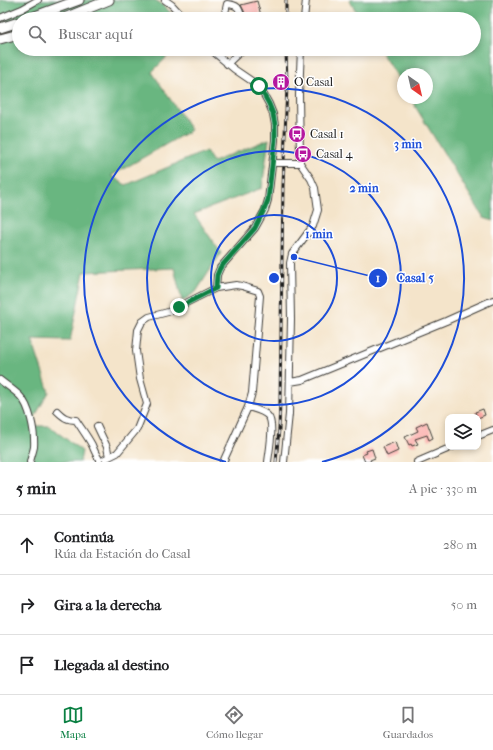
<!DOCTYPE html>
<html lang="es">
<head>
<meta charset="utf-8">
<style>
	:root { --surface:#fff; --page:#f2f2f2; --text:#202124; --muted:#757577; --line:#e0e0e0; --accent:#0b8043 }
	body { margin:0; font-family:"IM FELL French Canon",serif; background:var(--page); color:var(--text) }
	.controls { position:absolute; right:12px; bottom:12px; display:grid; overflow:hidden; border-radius:8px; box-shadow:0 2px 6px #0003 }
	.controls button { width:36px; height:36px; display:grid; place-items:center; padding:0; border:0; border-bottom:1px solid var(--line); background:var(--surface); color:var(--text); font:20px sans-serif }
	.compass { position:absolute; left:397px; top:68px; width:36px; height:36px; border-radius:50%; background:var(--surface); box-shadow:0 2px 6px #0003; rotate:146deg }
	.stop { position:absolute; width:12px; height:12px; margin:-9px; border:3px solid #0b8043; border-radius:50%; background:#fff }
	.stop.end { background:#0b8043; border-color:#fff; box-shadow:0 1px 4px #0008 }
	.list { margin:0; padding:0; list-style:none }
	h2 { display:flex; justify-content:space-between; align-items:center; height:52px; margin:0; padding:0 16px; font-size:17px }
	h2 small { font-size:13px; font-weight:400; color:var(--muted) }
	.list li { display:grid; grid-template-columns:26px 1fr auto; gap:12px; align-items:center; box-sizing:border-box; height:60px; padding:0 16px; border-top:1px solid var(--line) }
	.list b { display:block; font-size:15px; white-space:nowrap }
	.list p { margin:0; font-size:13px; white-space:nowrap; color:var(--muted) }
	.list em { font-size:13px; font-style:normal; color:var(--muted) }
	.icon { flex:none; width:22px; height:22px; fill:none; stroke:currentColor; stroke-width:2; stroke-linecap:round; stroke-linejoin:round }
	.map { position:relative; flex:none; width:493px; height:462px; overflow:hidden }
	.search { position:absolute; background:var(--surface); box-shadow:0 2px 6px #0003; left:12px; right:12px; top:12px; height:44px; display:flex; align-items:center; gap:10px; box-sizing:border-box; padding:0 14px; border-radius:22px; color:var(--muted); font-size:15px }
	.sheet { height:232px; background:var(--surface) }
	nav { display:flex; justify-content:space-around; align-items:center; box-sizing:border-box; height:56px; border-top:1px solid var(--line); background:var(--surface); font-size:11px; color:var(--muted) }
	nav a { display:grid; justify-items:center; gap:2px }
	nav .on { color:var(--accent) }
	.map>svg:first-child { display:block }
	.forest { fill:#69b680; stroke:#42694e }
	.building { fill:#fba6a2 }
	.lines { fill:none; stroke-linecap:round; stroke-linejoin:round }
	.minor-casing { stroke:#3c3a36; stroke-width:8 }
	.highway-casing { stroke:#3c3a36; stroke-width:11 }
	.minor { stroke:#fff; stroke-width:6 }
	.highway { stroke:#fff; stroke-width:9 }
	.rail-casing { stroke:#1c1c1c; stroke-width:3 }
	.rail { stroke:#fff; stroke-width:1.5; stroke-dasharray:4.5; stroke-linecap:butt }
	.minor-bridge-casing { stroke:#3c3a36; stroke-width:8; stroke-linecap:butt }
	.minor-bridge { stroke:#fff; stroke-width:6 }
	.route { stroke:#0b8043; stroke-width:5 }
	.ring { fill:none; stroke:#1d4ed8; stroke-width:2 }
	.labels { text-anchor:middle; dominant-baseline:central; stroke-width:3; stroke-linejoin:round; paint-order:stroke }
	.poi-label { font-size:12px; fill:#1c1c1c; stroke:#fff; text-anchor:start }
	.centre { fill:#1d4ed8; stroke:#fff; stroke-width:2 }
	.ring-label { font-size:12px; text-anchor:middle; font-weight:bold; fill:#1d4ed8; stroke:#fff; stroke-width:3; stroke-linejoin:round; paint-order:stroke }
	.leader { fill:none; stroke:#1d4ed8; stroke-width:1.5 }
	.callout-dot { fill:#1d4ed8; stroke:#fff; stroke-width:1.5 }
	.mark-label { font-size:12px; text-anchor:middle; font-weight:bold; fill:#fff }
	.callout-label { font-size:13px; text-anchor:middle; font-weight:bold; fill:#1d4ed8; stroke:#fff; stroke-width:3; stroke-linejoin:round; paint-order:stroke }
</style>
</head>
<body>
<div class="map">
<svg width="493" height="462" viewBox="0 0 493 462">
	<rect width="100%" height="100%" fill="#fff"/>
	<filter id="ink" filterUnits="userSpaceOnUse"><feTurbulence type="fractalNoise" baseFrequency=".025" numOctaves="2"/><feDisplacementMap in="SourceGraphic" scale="8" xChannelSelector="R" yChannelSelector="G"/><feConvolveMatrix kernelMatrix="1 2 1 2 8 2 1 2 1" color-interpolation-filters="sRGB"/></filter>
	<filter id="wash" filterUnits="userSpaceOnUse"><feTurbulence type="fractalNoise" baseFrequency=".012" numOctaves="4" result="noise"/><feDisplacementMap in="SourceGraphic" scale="16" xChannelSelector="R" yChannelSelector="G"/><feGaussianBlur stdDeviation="0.9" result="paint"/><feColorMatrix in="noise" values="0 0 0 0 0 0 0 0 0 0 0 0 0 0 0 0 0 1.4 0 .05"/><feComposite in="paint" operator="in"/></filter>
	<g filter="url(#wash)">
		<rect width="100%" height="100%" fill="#f4e4ca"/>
		<path class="forest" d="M 0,0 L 155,0 L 160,3 L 178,19 L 19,19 L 19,49 L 175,49 L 152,72 L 191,130 L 111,176 L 126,185 L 206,151 L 213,162 L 269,139 L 262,188 L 194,214 L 221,253 L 196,292 L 182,301 L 174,268 L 84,272 L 70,341 L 32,340 L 49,392 L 35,416 L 36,426 L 49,426 L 82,451 L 80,462 L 0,462 Z
			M 349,0 L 493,0 L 493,221 L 484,218 L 410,98 L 427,98 L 427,74 L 403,74 L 403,87 L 379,49 L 474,49 L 474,19 L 361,19 Z"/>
		<g id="blocks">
			<path class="building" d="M 257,1 L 262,19 L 246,19 L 244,11 L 241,5 Z
				M 278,78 L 284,78 L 283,86 L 278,85 Z
				M 483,409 L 485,415 L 478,418 L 477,417 L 475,412 Z
				M 427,422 L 433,438 L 429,440 L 427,435 L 415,439 L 418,444 L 412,446 L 411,444 L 409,445 L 405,437 L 418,431 L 416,427 Z
				M 395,442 L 398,451 L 387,456 L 383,447 Z
				M 372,449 L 375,458 L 370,460 L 371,462 L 365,462 L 362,455 L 367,453 L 366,451 Z"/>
		</g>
	</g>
	<g filter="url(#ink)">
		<use href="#blocks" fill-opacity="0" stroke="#3c3a36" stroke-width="1"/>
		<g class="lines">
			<g class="minor-casing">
				<path id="minor" d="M 165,0 L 172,5 L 185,19
					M 225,13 L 227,4 C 239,5 239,8 242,19
					M 0,18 L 22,9 L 38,0
					M 304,19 L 306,0
					M 211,49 L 216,54 L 234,69 L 259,86 L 269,104 L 273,114 L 275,125 L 275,140 L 268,200 L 265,210 L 255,228 L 220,268 L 217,275 L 216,288
					M 227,64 L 243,49
					M 0,380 C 6,385 14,390 20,396 C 30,406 35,432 34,447 C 33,452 31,457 30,462
					M 290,382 L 302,380 L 446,321 L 493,300
					M 248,407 C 254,409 264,411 268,416 C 275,423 269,452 268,462
					M 57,411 C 63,417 67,420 76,420 C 81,428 87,436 92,445 C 94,450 96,455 99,459 L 99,462
					M 97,426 L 107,447 L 109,457
					M 478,436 L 493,430
					M 105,459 L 117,453 L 137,429 L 147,404 L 140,379 L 136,351 L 138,330 L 142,322 L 149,317 L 168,312 L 216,288 L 236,285 L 242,286 L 258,291 L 260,296 L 252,393 L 248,407 L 223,462
					M 284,462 L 289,414 L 291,319 L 290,263 L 292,254 L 313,226 L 318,210 L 315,188 L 311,179 L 300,163 L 300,158 L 299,95 L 301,49
					M 417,462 L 452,447"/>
			</g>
			<g class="highway-casing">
				<path id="highway" d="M 27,19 L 79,0
					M 62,19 L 109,0
					M 0,28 L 19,22
					M 0,39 L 19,34"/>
			</g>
			<use href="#minor" class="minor"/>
			<use href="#highway" class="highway"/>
			<g class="rail-casing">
				<path id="rail" d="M 286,0 L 286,19
					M 276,462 L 279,429 L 280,401 L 283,186 L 287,85 L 286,49"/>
			</g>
			<use href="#rail" class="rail"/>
			<g class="minor-bridge-casing">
				<path id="minor-bridge" d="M 276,163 L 300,163"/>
			</g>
			<use href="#minor-bridge" class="minor-bridge"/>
		</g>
	</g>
	<g class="lines" filter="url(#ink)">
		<path class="route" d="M 179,307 L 216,288 L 217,275 L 220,268 L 255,228 L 264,210 L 268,200 L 275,140 L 275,125 L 273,114 L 269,104 L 259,86"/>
	</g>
	<g class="ring">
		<circle cx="274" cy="278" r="63"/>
		<circle cx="274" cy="278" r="127"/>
		<path d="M226 462A190 190 0 1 1 322 462"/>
	</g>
	<defs>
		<g id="building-disc" transform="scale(0.9)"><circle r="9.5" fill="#b5179e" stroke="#fff"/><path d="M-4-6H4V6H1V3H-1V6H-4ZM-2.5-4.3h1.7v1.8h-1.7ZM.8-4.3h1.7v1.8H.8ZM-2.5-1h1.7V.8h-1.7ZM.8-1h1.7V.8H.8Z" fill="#fff"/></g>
		<g id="bus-disc" transform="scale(0.9)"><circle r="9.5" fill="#b5179e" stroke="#fff"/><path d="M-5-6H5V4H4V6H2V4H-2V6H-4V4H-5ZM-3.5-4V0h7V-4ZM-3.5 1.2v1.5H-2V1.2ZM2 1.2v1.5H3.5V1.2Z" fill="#fff"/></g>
	</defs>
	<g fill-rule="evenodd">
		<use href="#building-disc" x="281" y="82"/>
		<use href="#bus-disc" x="297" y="134"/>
		<use href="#bus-disc" x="303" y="154"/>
	</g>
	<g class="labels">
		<g class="poi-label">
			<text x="294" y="82">O Casal</text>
			<text x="310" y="134">Casal 1</text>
			<text x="316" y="154">Casal 4</text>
		</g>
	</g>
	<circle cx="274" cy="278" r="6" class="centre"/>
	<g class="ring-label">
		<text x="408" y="148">3 min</text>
		<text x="364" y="192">2 min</text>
		<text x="319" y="238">1 min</text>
	</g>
	<path class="leader" d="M294 257L378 278"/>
	<g class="callout-dot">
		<circle cx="294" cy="257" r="4"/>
		<circle cx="378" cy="278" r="10"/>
	</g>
	<g class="mark-label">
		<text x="378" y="282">1</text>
	</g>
	<g class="callout-label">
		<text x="415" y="282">Casal 5</text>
	</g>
</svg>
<div class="controls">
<button><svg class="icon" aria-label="layers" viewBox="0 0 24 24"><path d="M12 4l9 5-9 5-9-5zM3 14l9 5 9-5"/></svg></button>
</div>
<svg class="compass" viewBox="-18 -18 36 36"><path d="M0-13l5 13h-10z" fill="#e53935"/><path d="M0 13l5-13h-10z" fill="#757577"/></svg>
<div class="stop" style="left:259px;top:86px"></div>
<div class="stop end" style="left:179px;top:307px"></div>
<div class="search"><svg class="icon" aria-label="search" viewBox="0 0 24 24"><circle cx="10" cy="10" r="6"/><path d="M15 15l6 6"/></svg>Buscar aquí</div>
</div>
<section class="sheet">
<h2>5 min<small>A pie · 330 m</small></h2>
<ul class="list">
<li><svg class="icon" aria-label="ahead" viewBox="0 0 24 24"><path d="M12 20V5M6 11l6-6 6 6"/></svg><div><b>Continúa</b><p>Rúa da Estación do Casal</p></div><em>280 m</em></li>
<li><svg class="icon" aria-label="right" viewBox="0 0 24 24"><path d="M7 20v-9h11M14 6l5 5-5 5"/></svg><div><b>Gira a la derecha</b></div><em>50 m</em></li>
<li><svg class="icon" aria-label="arrive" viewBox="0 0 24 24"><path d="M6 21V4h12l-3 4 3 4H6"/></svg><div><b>Llegada al destino</b></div></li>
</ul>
</section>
<nav>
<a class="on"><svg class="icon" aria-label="map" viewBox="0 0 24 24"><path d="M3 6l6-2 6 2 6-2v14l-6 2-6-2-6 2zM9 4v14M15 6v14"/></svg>Mapa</a>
<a><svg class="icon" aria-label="directions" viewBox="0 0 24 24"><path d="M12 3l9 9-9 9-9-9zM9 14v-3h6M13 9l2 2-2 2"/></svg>Cómo llegar</a>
<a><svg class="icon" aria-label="saved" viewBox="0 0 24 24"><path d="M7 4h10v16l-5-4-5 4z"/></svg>Guardados</a>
</nav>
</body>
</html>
